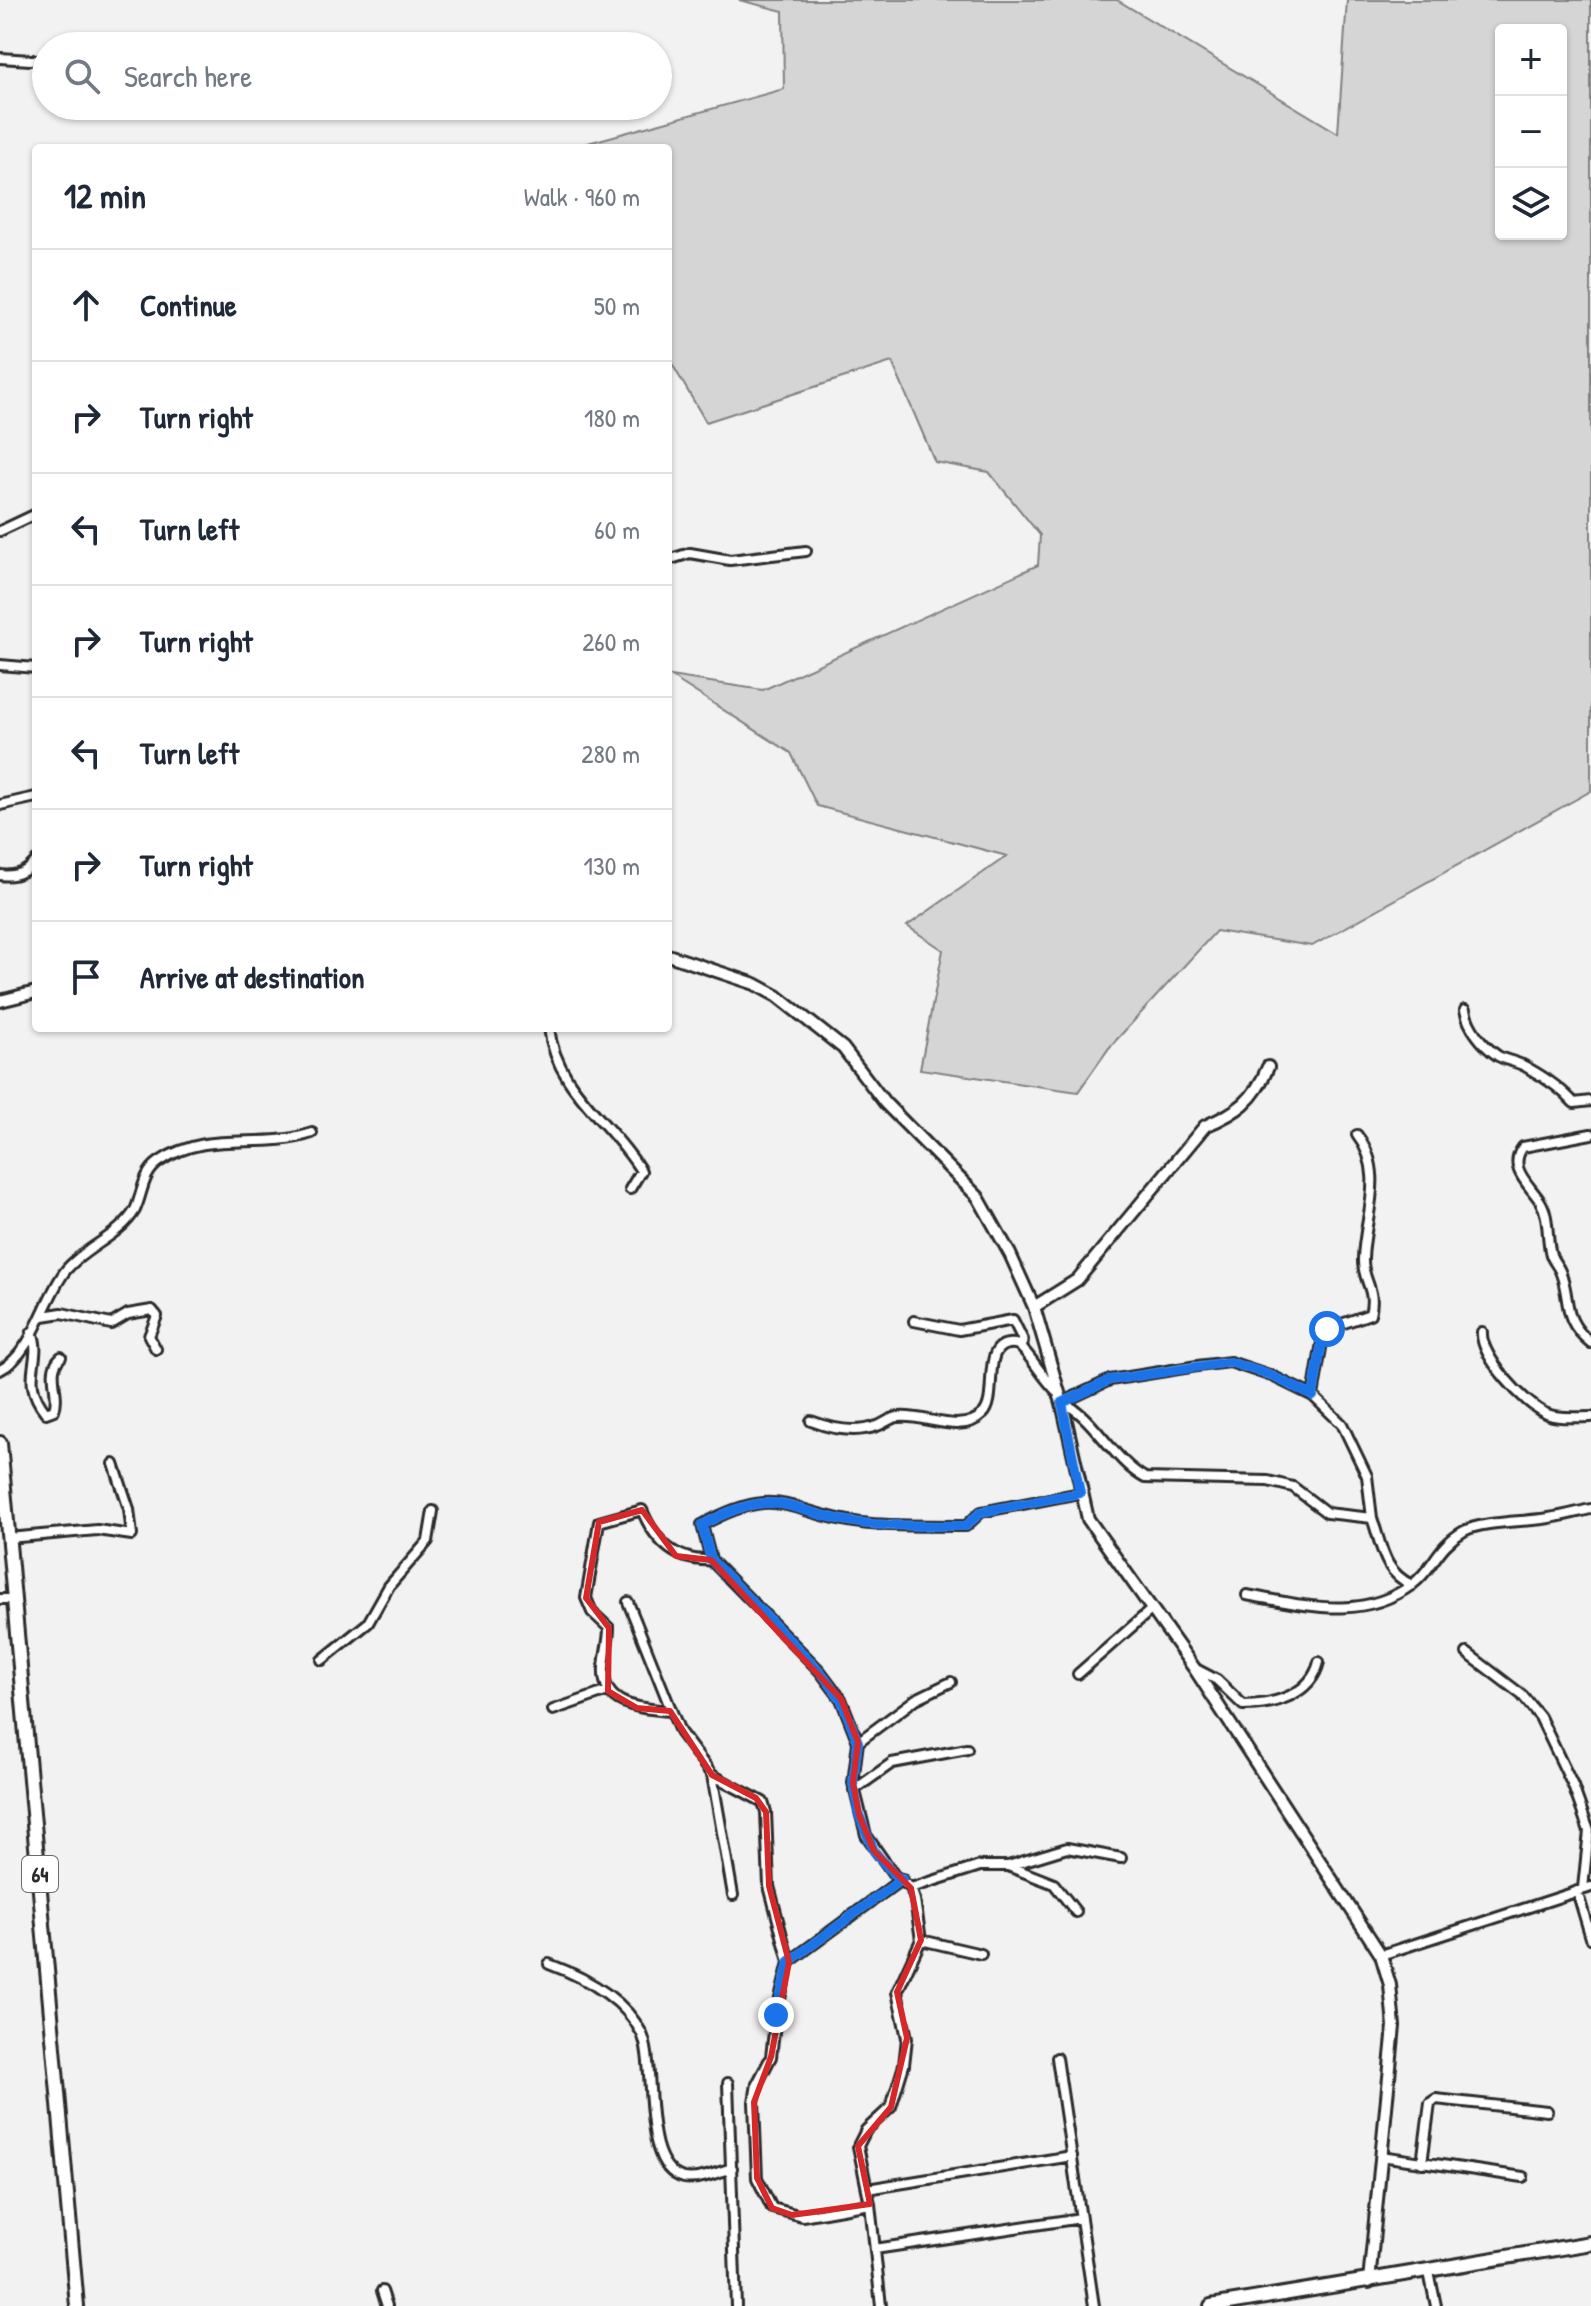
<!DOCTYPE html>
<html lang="en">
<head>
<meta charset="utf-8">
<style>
	:root { --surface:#fff; --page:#f2f2f3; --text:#1f2937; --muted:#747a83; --line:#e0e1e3 }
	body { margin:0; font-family:"Patrick Hand",sans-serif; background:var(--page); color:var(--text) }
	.controls { position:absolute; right:24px; top:24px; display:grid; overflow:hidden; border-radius:8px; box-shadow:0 2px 6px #0004 }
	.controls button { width:72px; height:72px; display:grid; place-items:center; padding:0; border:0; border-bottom:2px solid var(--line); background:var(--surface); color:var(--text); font:40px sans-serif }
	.stop { position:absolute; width:24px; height:24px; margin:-18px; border:6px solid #1a73e8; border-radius:50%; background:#fff }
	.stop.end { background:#1a73e8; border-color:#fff; box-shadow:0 2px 8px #0008 }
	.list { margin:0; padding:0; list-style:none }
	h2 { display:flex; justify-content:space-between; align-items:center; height:104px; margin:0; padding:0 32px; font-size:34px }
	h2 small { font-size:26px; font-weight:400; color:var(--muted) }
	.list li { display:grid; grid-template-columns:52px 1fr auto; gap:24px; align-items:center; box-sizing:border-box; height:112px; padding:0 32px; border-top:2px solid var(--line) }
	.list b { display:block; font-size:30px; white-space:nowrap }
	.list em { font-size:26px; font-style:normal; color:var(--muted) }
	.icon { flex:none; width:44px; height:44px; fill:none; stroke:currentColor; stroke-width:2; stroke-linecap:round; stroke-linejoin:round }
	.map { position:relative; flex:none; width:1591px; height:2306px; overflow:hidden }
	.search { position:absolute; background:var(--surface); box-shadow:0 2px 6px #0004; left:32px; top:32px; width:640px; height:88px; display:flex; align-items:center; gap:20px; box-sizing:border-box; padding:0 28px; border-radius:44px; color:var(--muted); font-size:30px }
	.panel { position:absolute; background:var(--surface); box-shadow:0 2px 6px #0004; left:32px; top:144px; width:640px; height:888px; border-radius:8px }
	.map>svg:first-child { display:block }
	.green { fill:#d5d5d5; stroke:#808080; stroke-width:2; fill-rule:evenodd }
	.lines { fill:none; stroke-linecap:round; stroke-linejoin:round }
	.minor-casing { stroke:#2b2b2b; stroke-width:14 }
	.tertiary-casing { stroke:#2b2b2b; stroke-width:16 }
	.primary-casing { stroke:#2b2b2b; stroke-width:18 }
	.minor { stroke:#fff; stroke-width:8 }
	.tertiary { stroke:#fff; stroke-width:10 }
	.primary { stroke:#fff; stroke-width:12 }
	.route { stroke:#1a73e8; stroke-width:10 }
	.marked { fill:none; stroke:#d62828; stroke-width:6; stroke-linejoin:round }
	.labels { text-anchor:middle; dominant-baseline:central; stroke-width:8; stroke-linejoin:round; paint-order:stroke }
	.shield { fill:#fff; stroke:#6b6b6b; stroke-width:2 }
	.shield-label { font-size:22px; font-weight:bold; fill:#2b2b2b }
</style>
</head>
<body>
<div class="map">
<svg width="1591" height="2306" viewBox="0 0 1591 2306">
	<rect width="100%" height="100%" fill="#f2f2f2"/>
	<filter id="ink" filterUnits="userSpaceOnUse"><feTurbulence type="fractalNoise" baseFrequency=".0125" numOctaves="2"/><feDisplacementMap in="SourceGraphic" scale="16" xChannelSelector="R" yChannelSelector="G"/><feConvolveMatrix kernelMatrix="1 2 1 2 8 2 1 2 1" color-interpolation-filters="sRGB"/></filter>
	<g filter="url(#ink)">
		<path class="green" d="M 739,0 L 1117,0 L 1338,133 L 1347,0 L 1591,0 L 1591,791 L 1312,946 L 1216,931 L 1109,1048 L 1078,1092 L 920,1069 L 943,950 L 907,926 L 1007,856 L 817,806 L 791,753 L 670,676 L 763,690 L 1038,565 L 1040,535 L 989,472 L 935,462 L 892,362 L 706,422 L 668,357 L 668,148 L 570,148 L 784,89 L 783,11 ZM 1501,30 L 1561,30 L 1561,234 L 1501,234 Z"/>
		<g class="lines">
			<g class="minor-casing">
				<path id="minor" d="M 0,58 L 46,61
					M 0,531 L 36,514
					M 668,560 L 690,553 L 730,560 L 806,551
					M 0,665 L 36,668
					M 0,805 L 36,797
					M 0,875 C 15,877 26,873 36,861
					M 1465,1010 C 1468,1027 1483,1046 1498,1056 C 1507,1061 1520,1062 1528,1068 C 1544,1077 1562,1089 1574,1103 L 1591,1101
					M 549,1028 C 556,1090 611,1121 641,1171 L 630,1189
					M 1591,1134 L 1523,1147 C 1507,1168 1529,1184 1540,1201 C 1550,1217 1546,1237 1551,1255 C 1553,1261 1558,1266 1560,1271 C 1572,1300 1560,1318 1591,1343
					M 43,1316 L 62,1313 L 111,1324 L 128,1314 L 152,1310 L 157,1316 L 149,1336 L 156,1349
					M 914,1321 L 959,1330 L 1013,1320 L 1023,1340 L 1022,1347
					M 32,1332 C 44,1361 18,1378 46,1413 L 54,1410 C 61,1393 45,1371 61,1357
					M 1482,1332 C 1480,1356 1524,1404 1547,1414 C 1558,1419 1578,1417 1591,1417
					M 0,1370 C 33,1354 44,1298 66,1270 C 85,1247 120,1236 135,1210 C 143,1193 142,1174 159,1162 C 208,1128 261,1151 312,1133
					M 1313,1396 L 1323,1336 L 1327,1329 L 1370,1314 C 1377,1289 1362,1281 1363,1259 C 1364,1217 1387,1173 1357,1135
					M 1063,1402 L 1110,1380 L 1197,1366 L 1230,1362 L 1272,1376 L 1313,1396 L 1342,1424 L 1367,1476 L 1372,1518
					M 1062,1403 C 1091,1412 1112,1460 1145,1478 L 1268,1481 L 1293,1487 L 1327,1513 L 1372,1518 C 1382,1546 1383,1572 1412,1585
					M 811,1421 C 832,1429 855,1434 877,1426 C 884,1424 891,1417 899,1417 C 926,1414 960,1436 983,1414 C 1000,1397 978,1340 1015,1344 C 1025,1345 1046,1384 1059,1393
					M 8,1538 L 97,1530 L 132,1535 L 129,1509 L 114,1464
					M 711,1560 L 702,1525 C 780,1482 786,1513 861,1523 C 895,1527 931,1525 966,1526 L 981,1512 L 1080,1493
					M 1247,1595 C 1304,1605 1362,1622 1413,1584 C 1434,1568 1436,1547 1464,1531 C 1482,1521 1526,1522 1549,1518 C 1563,1516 1577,1512 1591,1509
					M 0,1599 L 14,1599
					M 628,1602 L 680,1732 L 712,1775 L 763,1802 L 766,1812 L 769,1886 L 789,1962 L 776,2015 L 771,2057 L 757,2084 L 754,2102 L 757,2178 L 772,2208 L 802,2216 L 870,2204 L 881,2306
					M 1467,1653 L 1522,1695 L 1540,1717 L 1573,1786 L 1589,1831 L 1583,1888
					M 322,1660 L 368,1623 L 389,1586 L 428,1541 L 433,1511
					M 1194,1668 L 1217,1680 L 1243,1705 C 1274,1705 1311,1695 1319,1662
					M 1078,1674 L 1152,1609
					M 553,1710 L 608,1691
					M 670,1711 C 640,1708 601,1707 604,1667 C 605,1654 609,1641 609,1628 L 592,1612 L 586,1598 L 599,1522 L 642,1510 C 655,1542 676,1562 711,1560 L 820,1671 L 841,1699 L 858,1742 L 853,1783 L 866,1835 L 894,1875 L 911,1888 L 915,1900 L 921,1940 L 897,1992 L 907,2038 L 904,2065 L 891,2107 L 866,2130 L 858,2146 L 870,2204
					M 858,1742 L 916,1699 L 951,1682
					M 712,1775 L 733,1895
					M 854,1790 L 892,1763 L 967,1749
					M 1008,1866 L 1054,1884 L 1076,1912
					M 911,1888 L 980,1866 L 1008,1866 L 1067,1848 L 1121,1858
					M 1577,1891 L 1591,1938
					M 921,1940 L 981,1954
					M 1381,1955 L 1591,1887
					M 789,1962 L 902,1879
					M 549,1964 C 584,1977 623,1997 641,2032 C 658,2063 638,2167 684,2178 C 697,2181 719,2172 732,2168
					M 1057,2058 L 1094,2306
					M 728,2083 L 736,2306
					M 1381,2156 L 1523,2177
					M 1422,2163 L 1430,2103 L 1436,2099 L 1547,2111
					M 867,2189 L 1072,2156
					M 875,2249 L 1081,2218
					M 1429,2272 L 1436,2306
					M 382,2291 L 387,2306"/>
			</g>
			<g class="tertiary-casing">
				<path id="tertiary" d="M 668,955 L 755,984 L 777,996 L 843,1048 L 885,1103 L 978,1197 L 1010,1254 L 1034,1307 L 1062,1403 L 1088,1519 L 1194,1668 L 1381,1955 L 1390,1985 L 1394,2026 L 1369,2282
					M 0,1001 L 36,992
					M 1034,1307 L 1077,1280 L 1205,1126 C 1238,1112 1254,1101 1268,1067"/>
			</g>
			<g class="primary-casing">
				<path id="primary" d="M 0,1443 L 77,2306
					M 1211,2306 L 1591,2243"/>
			</g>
			<use href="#minor" class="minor"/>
			<use href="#tertiary" class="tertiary"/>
			<use href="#primary" class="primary"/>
		</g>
	</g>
	<g class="lines" filter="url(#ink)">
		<path class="route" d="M 776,2015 L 789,1962 L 902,1879 L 894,1875 L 874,1851 L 859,1815 L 853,1783 L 858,1742 L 841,1699 L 820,1671 L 711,1560 L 702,1525 C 781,1482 786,1514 861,1523 C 895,1527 931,1525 966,1526 L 981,1512 L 1080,1493 L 1062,1403 L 1110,1380 L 1230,1362 L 1272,1376 L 1313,1396 L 1323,1336 L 1327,1329"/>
	</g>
	<path class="marked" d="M 642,1510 L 676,1556 L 711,1560 L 841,1699 L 858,1742 L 853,1783 L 859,1815 L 874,1851 L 911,1888 L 921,1940 L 897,1992 L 907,2038 L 891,2107 L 858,2146 L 870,2204 L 792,2215 L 772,2208 L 757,2178 L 754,2102 L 771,2057 L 789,1962 L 769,1886 L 766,1812 L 756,1798 L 712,1775 L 670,1711 L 637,1708 L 608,1691 L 609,1628 L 586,1598 L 599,1522 Z"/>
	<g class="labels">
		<rect class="shield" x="22" y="1856" width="36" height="36" rx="6"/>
		<g class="shield-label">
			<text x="40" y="1874">64</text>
		</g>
	</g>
</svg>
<div class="controls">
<button>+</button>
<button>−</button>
<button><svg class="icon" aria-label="layers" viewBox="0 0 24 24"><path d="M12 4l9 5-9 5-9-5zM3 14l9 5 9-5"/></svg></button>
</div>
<div class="stop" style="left:1327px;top:1329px"></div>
<div class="stop end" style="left:776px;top:2015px"></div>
<div class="search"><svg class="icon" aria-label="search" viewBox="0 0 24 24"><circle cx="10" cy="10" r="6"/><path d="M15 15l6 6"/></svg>Search here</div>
<section class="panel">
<h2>12 min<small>Walk · 960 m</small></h2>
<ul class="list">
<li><svg class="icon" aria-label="ahead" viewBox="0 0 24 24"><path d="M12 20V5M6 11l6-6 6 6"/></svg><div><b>Continue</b></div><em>50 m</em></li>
<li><svg class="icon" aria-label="right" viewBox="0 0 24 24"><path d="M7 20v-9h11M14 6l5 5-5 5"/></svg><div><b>Turn right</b></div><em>180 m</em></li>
<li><svg class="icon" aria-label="left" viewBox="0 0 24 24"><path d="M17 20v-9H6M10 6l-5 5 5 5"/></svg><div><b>Turn left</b></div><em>60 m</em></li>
<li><svg class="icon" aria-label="right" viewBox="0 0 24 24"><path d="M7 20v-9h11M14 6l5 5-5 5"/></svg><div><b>Turn right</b></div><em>260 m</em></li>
<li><svg class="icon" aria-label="left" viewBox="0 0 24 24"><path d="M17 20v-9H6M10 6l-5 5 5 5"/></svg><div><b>Turn left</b></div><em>280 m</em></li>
<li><svg class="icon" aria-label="right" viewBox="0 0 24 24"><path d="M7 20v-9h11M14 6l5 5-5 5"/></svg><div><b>Turn right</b></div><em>130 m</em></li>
<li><svg class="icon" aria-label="arrive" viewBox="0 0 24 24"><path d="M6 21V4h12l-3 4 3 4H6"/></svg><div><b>Arrive at destination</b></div></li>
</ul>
</section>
</div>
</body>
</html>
